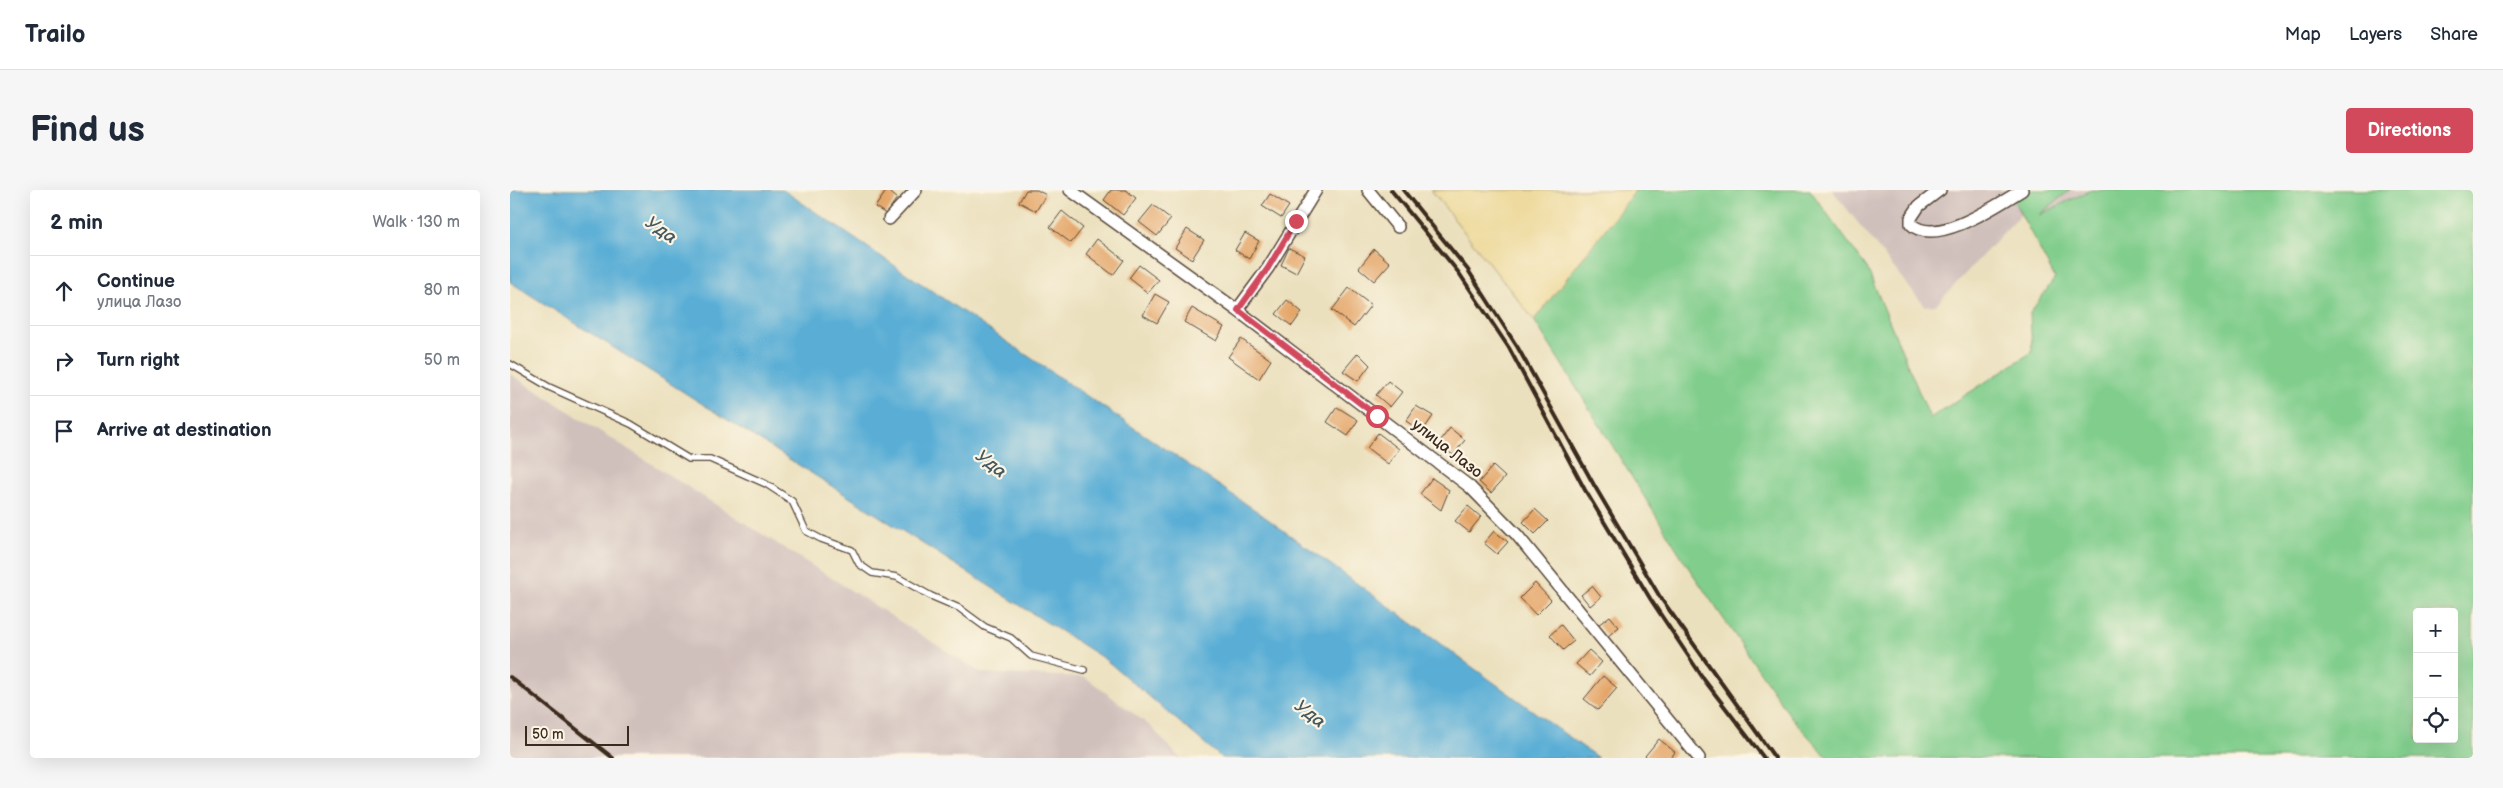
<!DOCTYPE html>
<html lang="en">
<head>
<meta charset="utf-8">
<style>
	:root { --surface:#fff; --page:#f6f6f7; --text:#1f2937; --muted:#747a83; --line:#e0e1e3; --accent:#d1495b }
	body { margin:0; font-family:"Balsamiq Sans",sans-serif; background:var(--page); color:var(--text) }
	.controls { position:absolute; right:15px; bottom:15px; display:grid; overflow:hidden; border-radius:5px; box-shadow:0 5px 20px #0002 }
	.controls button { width:45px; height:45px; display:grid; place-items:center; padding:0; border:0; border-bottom:1px solid var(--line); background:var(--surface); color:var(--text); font:25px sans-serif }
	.scale { position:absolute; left:15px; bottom:12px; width:104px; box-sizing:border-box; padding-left:5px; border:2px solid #3b2a1e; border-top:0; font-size:14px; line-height:18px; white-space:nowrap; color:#3b2a1e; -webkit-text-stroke:4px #fcf5e5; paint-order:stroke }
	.stop { position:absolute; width:15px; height:15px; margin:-11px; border:4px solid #d1495b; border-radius:50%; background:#fff }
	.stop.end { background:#d1495b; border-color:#fff; box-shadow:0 1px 5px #0008 }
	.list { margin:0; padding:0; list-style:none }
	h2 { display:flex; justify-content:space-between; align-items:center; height:65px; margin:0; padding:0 20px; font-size:21px }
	h2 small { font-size:16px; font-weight:400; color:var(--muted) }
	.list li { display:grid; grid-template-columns:32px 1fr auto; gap:15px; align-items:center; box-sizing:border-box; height:70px; padding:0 20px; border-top:1px solid var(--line) }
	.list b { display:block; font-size:19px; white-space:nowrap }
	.list p { margin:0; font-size:16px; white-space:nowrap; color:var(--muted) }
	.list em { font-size:16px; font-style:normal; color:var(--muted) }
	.icon { flex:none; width:28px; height:28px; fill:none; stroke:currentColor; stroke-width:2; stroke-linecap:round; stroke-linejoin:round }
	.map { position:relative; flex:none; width:1963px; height:568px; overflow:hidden; border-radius:5px }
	header { display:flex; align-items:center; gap:30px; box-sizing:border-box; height:70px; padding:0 25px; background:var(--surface); border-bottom:1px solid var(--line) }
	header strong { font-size:24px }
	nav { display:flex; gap:28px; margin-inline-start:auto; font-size:18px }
	.intro { display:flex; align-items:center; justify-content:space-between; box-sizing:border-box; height:120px; padding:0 30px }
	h1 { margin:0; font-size:35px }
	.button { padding:12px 22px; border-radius:5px; background:var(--accent); color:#fff; font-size:18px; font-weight:700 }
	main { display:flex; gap:30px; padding:0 30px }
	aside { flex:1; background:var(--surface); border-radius:5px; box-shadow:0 5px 20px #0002 }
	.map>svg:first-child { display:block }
	.industrial { fill:#d0c0bc }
	.green { fill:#80cd8c; stroke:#5e7c55; fill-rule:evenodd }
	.sand { fill:#eeda9e; stroke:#94825e }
	.water { fill:#5aaed6; stroke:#4a6c7a }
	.building { fill:#e4a567 }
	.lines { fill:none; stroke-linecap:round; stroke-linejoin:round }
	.lane-casing { stroke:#554536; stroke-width:8 }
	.street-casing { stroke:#554536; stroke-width:14 }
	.lane { stroke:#fff; stroke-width:5.5 }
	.street { stroke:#fff; stroke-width:11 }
	.rail { stroke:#3b2a1e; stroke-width:4 }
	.route { stroke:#d1495b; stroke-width:6 }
	.labels { text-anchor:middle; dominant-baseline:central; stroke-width:4.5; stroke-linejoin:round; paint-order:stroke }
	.street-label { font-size:16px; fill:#3b2a1e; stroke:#fcf5e5 }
	.water-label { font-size:18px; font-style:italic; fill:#46585e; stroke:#fcf5e5 }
</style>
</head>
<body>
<header>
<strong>Trailo</strong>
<nav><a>Map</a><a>Layers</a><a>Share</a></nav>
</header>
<div class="intro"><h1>Find us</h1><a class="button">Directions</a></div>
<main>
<aside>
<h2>2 min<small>Walk · 130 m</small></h2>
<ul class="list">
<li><svg class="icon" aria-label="ahead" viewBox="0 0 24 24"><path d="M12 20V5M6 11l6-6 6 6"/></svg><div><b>Continue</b><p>улица Лазо</p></div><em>80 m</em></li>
<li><svg class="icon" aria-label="right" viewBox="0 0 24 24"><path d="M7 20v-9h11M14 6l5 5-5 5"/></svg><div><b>Turn right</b></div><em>50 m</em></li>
<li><svg class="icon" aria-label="arrive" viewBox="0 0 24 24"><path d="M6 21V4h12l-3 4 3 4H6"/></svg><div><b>Arrive at destination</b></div></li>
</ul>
</aside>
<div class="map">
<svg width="1963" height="568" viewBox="0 0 1963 568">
	<rect width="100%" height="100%" fill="#fcf5e5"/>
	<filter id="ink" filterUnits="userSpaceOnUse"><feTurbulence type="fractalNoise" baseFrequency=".02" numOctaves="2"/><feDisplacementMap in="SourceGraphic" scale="10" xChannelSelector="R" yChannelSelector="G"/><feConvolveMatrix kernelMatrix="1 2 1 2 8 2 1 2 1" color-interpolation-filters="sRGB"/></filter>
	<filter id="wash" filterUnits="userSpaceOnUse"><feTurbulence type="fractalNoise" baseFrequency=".0096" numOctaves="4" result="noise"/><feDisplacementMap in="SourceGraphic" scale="20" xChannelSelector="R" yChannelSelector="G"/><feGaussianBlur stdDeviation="1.12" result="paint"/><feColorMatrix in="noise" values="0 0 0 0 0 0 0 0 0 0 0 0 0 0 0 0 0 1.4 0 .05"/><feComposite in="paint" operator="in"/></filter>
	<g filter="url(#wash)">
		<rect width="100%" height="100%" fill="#ebe0bd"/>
		<path class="industrial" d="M 1322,0 L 1498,0 L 1511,24 L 1426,115 L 1414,116 Z
			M 1560,0 L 1581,0 L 1526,26 Z
			M 0,184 L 471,483 L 575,487 L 640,536 L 670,568 L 0,568 Z"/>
		<path class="green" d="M 1126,0 L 1300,0 L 1357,78 L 1420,228 L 1522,162 L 1520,123 L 1545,88 L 1498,0 L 1560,0 L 1529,25 L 1581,0 L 1963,0 L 1963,568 L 1318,568 L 1281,527 L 1178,377 L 1024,130 ZM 1907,422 L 1944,422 L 1944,549 L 1907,549 Z"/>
		<path class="sand" d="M 921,0 L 1126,0 L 1024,130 Z"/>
		<path class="water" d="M 0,0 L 273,0 L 748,322 L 1088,568 L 712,568 L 596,470 L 0,92 Z"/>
		<g id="blocks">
			<path class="building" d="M 377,0 L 387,8 L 376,24 L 365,17 Z
				M 516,0 L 527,0 L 536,5 L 526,21 L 509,12 Z
				M 601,0 L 616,0 L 626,8 L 613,25 L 594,10 Z
				M 760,4 L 779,16 L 771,28 L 752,16 Z
				M 643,15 L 661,29 L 647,46 L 629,32 Z
				M 552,21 L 573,38 L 561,53 L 540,37 Z
				M 677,39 L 694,50 L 682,69 L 665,58 Z
				M 735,43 L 749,51 L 739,69 L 725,60 Z
				M 587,49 L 614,70 L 603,85 L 576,64 Z
				M 779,58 L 795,66 L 786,83 L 771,75 Z
				M 864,59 L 880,73 L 864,91 L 849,78 Z
				M 629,75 L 649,90 L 638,103 L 619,88 Z
				M 839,98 L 861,115 L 844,137 L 822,120 Z
				M 645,104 L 659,112 L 647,133 L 633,125 Z
				M 777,110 L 792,122 L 782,136 L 766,124 Z
				M 682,118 L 714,137 L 706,151 L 674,132 Z
				M 731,149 L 761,170 L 749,189 L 718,167 Z
				M 848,163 L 860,175 L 848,191 L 833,181 Z
				M 878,191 L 892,202 L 880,217 L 866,205 Z
				M 906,216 L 923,226 L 912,242 L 896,231 Z
				M 827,217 L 848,230 L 838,246 L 817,232 Z
				M 940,238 L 955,250 L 943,265 L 928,254 Z
				M 868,243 L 889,259 L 878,274 L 857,258 Z
				M 983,276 L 995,287 L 981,303 L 969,292 Z
				M 922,288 L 939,300 L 931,320 L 910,304 Z
				M 958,316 L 971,327 L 959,342 L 945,331 Z
				M 1025,319 L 1038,331 L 1025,344 L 1013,332 Z
				M 984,341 L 998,352 L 987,364 L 974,353 Z
				M 1025,393 L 1041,410 L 1026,425 L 1010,408 Z
				M 1082,396 L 1091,407 L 1080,416 L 1071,405 Z
				M 1100,426 L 1109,437 L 1097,447 L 1088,435 Z
				M 1051,435 L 1064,451 L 1053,460 L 1040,445 Z
				M 1079,460 L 1092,472 L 1080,486 L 1066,474 Z
				M 1093,486 L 1107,498 L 1088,520 L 1074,509 Z
				M 1149,549 L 1165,562 L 1161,568 L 1137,568 L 1135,566 Z"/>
		</g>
	</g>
	<g filter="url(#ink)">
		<use href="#blocks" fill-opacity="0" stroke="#554536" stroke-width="1"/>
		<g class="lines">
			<g class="lane-casing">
				<path id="lane" d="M 0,174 L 39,197 L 121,234 L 179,269 L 200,269 L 256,294 L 282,311 L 296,341 L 311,349 L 342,360 L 349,374 L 362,383 L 387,387 L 421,406 L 449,418 L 475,437 L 501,448 L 521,466 L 574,480"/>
			</g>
			<g class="street-casing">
				<path id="street" d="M 560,0 L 727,120 L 960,297 L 1007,345 L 1189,568
					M 858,0 L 888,37
					M 1430,0 L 1409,16 L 1401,28 L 1401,34 C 1425,58 1489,14 1512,0
					M 379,29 L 406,0
					M 727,120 L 758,78 L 806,0"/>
			</g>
			<use href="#lane" class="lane"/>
			<use href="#street" class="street"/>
			<path class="rail" d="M 881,0 L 949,83 L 999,158 L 1075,300 L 1141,410 L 1195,491 L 1254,568
				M 893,0 L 958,80 L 1008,158 L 1084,295 L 1150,407 L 1265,568
				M 0,487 L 103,568"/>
		</g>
	</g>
	<g class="lines" filter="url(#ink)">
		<path class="route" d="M 786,31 L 758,78 L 728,120 L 867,226"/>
	</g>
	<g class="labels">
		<g class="street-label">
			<text transform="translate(937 259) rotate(38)">улица Лазо</text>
		</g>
		<g class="water-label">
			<text transform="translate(151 40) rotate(35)">Уда</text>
			<text transform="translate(481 274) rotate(38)">Уда</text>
			<text transform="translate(800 524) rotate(38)">Уда</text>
		</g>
	</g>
</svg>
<div class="controls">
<button>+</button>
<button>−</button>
<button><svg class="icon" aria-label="locate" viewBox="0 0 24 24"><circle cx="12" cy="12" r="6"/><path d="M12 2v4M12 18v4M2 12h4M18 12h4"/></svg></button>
</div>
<div class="scale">50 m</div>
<div class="stop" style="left:867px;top:226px"></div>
<div class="stop end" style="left:786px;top:31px"></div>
</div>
</main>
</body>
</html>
